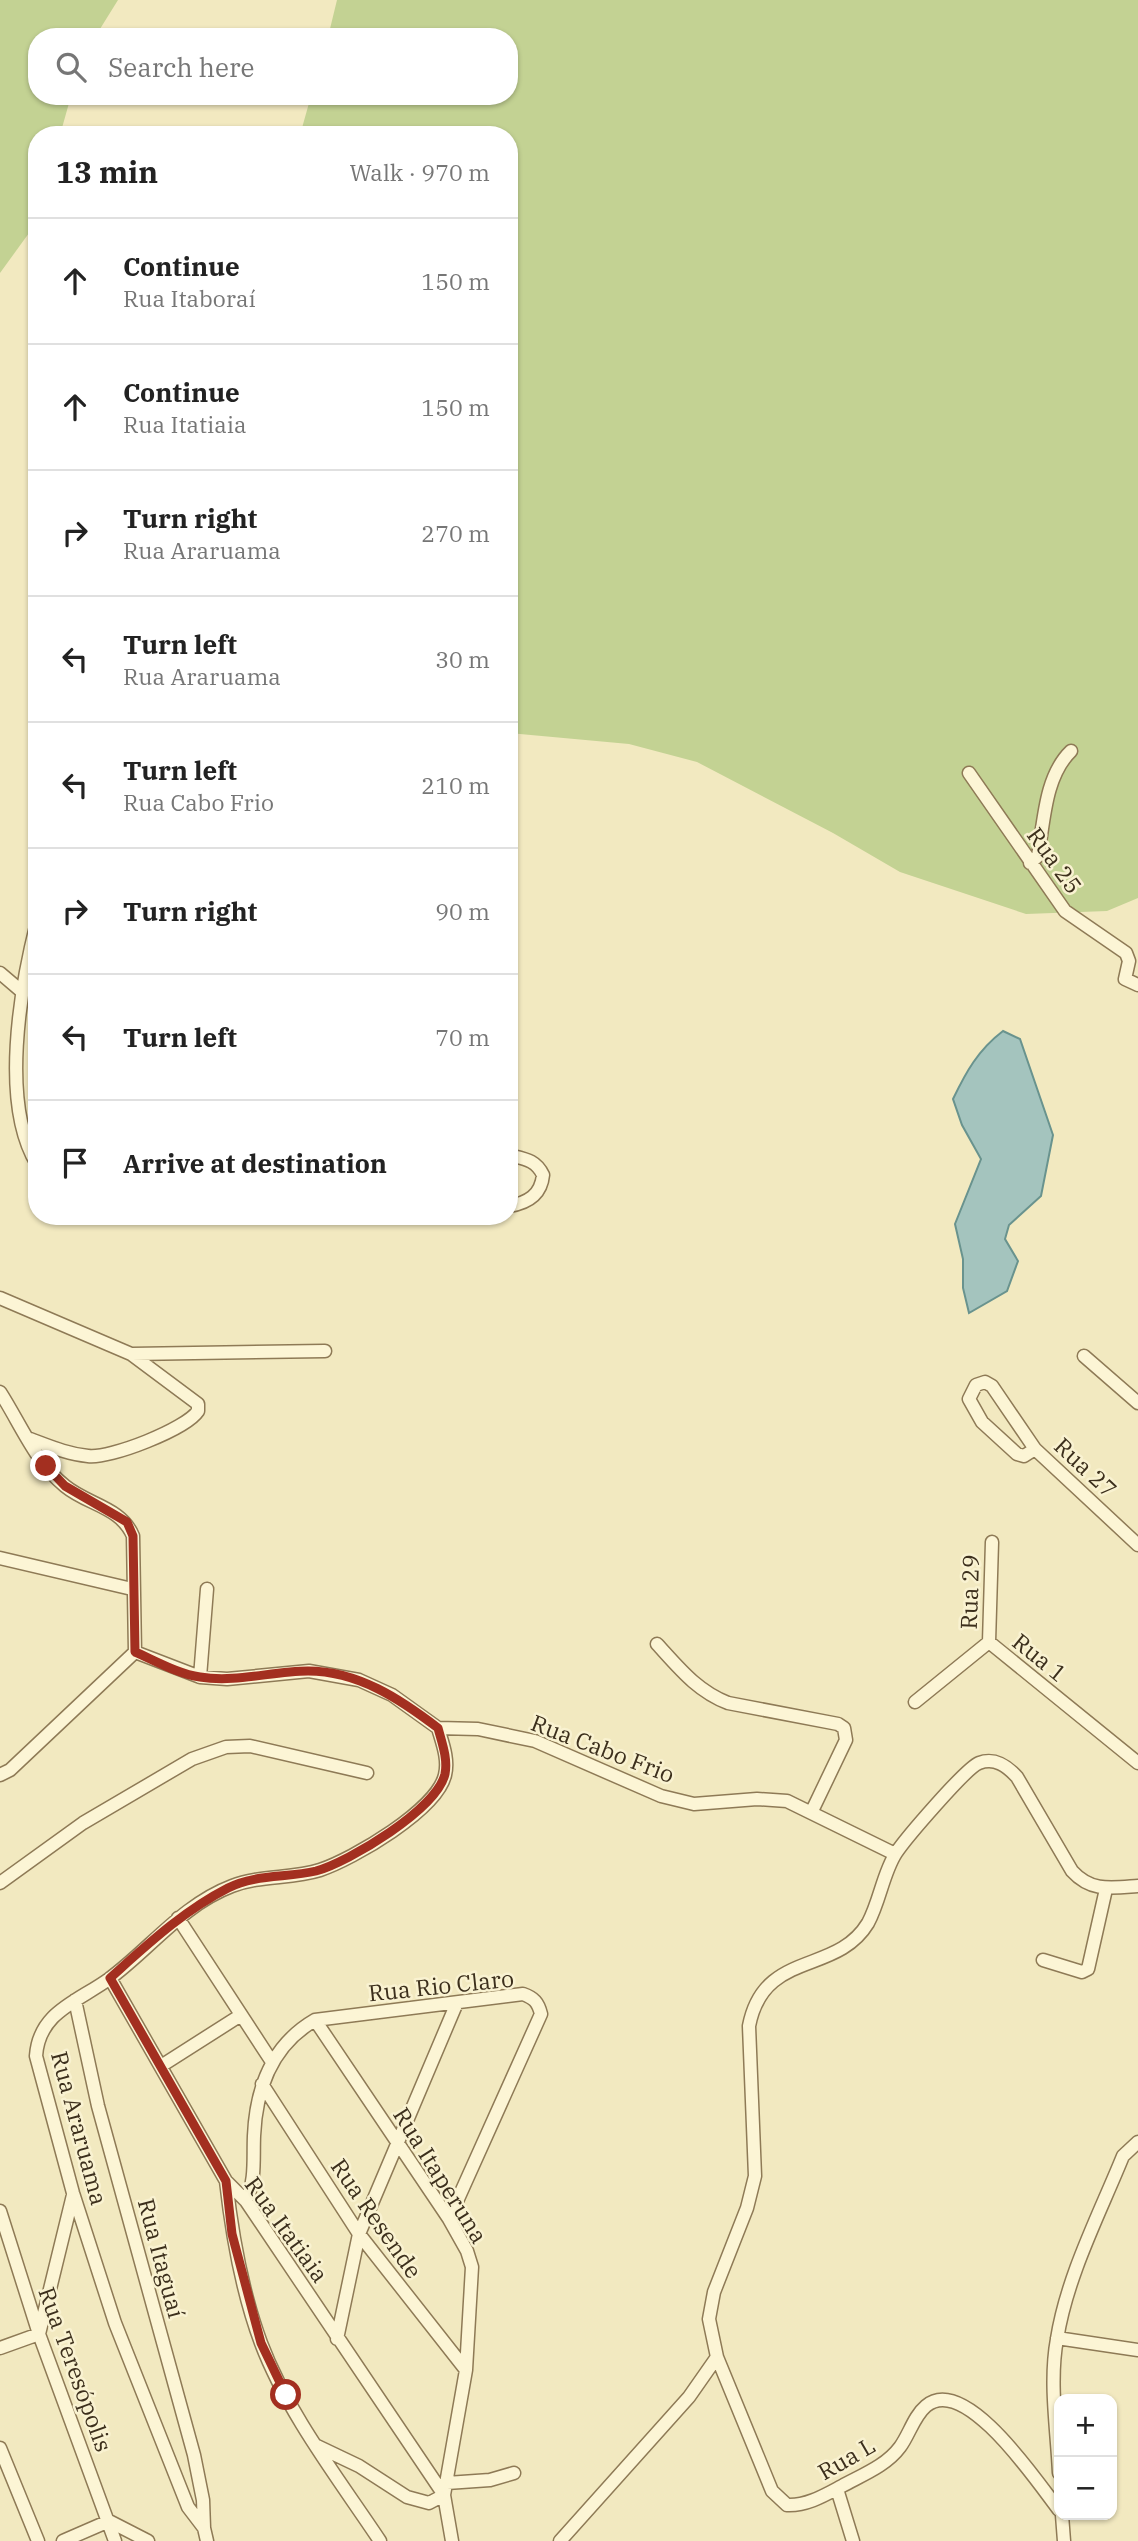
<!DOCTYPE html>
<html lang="en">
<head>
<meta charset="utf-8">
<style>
	:root { --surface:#fff; --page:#f2f2f2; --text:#222; --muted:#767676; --line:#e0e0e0 }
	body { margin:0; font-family:"IBM Plex Serif",serif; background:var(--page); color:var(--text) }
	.controls { position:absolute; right:21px; bottom:21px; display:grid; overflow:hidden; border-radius:14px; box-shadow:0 2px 5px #0004 }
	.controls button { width:63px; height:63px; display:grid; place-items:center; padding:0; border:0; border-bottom:2px solid var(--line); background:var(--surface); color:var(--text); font:35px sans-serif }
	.stop { position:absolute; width:21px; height:21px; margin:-16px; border:5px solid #a32f20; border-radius:50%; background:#fff }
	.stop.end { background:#a32f20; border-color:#fff; box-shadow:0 2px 7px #0008 }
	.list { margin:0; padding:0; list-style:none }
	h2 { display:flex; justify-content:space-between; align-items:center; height:91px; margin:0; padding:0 28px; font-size:30px }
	h2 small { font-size:23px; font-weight:400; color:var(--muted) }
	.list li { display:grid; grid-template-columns:46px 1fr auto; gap:21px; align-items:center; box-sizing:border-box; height:126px; padding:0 28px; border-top:2px solid var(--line) }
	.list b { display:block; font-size:26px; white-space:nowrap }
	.list p { margin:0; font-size:23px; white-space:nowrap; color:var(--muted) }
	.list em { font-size:23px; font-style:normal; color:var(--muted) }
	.icon { flex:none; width:38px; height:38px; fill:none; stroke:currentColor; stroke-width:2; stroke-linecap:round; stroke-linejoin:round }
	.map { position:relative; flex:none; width:1138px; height:2541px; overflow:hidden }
	.search { position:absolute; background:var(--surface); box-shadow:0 2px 5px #0004; left:28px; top:28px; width:490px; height:77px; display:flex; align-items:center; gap:18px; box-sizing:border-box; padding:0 24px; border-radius:28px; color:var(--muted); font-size:26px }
	.panel { position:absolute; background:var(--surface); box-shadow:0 2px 5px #0004; left:28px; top:126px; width:490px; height:1099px; border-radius:28px }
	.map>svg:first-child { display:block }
	.green { fill:#c3d293 }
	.water { fill:#a4c4be; stroke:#69938e; stroke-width:2 }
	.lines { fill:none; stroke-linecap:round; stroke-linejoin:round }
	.minor-casing { stroke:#8e7a56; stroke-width:15 }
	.minor { stroke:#fcf5d5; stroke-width:12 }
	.route { stroke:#a32f20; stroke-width:9 }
	.labels { text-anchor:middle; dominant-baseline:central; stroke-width:5; stroke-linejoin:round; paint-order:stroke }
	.street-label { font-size:23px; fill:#3c2f1c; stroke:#f9f2d1 }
</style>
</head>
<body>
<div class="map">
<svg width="1138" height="2541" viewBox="0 0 1138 2541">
	<rect width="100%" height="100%" fill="#f2e9c0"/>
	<path class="green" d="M 0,0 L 118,0 L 95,37 L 37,37 L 37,96 L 71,96 L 60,135 L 37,135 L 37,222 L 0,273 Z
		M 337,0 L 1138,0 L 1138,898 L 1107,911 L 1026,914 L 900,872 L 833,833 L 697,762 L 629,744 L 509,733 L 509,135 L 300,135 L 311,96 L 509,96 L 509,37 L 328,37 Z"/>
	<path class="water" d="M 1003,1031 L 1020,1039 L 1053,1135 L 1041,1196 L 1009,1225 L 1005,1239 L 1018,1261 L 1007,1291 L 969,1313 L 963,1288 L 963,1259 L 955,1224 L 981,1159 L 962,1125 L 953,1099 C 966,1072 978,1050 1003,1031 Z"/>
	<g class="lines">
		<g class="minor-casing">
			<path id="minor" d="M 969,773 L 1065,911 L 1126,953 L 1129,961 L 1125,979 L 1138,985
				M 1030,863 L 1038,856 C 1044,821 1045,776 1071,751
				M 37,922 C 20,989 0,1104 37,1164
				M 0,973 L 20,990
				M 509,1155 C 525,1159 536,1160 543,1175 C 541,1195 528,1203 509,1206
				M 0,1298 L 131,1354 L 198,1404 L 198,1411 C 186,1429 110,1459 88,1456 C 67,1454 49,1446 30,1439
				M 132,1354 L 325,1351
				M 1084,1356 L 1138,1403
				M 0,1392 C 20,1423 36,1463 65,1486 C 88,1505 121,1507 133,1536 L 135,1652 L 10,1770 L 0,1775
				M 1035,1449 L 1024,1456 L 1017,1454 L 982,1422 L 969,1399 L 976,1385 L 985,1382 L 992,1386 L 1035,1449 L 1138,1545
				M 0,1558 L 132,1589
				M 989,1642 L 1138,1763
				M 989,1642 L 992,1542
				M 657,1644 C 679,1668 697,1691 728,1703 L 838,1724 L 844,1728 L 846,1740 L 812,1811
				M 135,1652 L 200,1677 L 227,1679 L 309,1671 L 359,1680 L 392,1695 L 438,1728 L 478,1729 L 535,1741 L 661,1796 L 694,1804 L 757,1799 L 787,1801 L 895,1854
				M 200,1677 L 207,1589
				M 915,1702 L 989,1642
				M 0,1883 L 83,1823 L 192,1759 L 226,1747 L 250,1746 L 367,1773
				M 178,1918 L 272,2062
				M 1043,1960 L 1082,1972 L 1088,1969 L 1106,1889
				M 110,1978 L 226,2181 L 246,2201 L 444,2495 L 429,2503 L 407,2497 L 359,2466 L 317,2446
				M 75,2000 L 98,2106 L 194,2455 L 203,2500 L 204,2528
				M 315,2020 L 449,2219 L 467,2251 L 472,2267 L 466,2370 L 444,2495 L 452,2541
				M 161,2066 L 241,2015
				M 262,2084 L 359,2234 L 466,2370
				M 226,2181 C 232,2235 242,2292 261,2343 C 288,2414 338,2478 380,2541
				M 246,2201 C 256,2180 253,2159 254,2136 C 256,2088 272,2045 315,2020 L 523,1994 C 534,1998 538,2002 541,2014 L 449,2219
				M 0,2211 L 39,2334 L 115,2541
				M 39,2334 L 73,2195
				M 1057,2338 L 1138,2350
				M 337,2339 L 359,2234 L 456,2005
				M 0,2348 L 39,2334
				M 0,2448 L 38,2541
				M 1059,2473 C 1057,2429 1049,2382 1057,2339 C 1067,2276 1099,2215 1123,2156 L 1138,2142
				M 447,2483 L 490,2480 L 514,2473
				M 837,2489 L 853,2541
				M 1059,2510 C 1038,2483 965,2373 926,2406 C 914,2416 909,2435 900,2447 C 886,2466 862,2475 842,2486 C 825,2495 807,2506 787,2505 L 772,2491 L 717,2357 L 709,2319 L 714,2292 L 747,2208 L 755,2176 L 749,2026 C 764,1949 836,1976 868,1923 C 880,1901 883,1873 896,1853 C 906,1838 966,1768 979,1763 C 995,1757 1007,1766 1017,1777 L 1072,1871 C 1091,1892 1111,1888 1138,1886
				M 1062,2515 L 1064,2541
				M 63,2541 L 109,2521 L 148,2541
				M 207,2541 L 204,2528 L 188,2507 L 115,2323 L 73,2193 L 36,2056 C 39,2012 77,2002 109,1979 C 150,1949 182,1905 232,1886 C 260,1875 291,1879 320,1870 C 353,1859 437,1810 445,1775 C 449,1759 442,1742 438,1728
				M 560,2541 L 689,2397 L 717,2357"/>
		</g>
		<use href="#minor" class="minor"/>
	</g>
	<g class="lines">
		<path class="route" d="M 46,1466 L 65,1486 L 127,1522 L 133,1536 L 135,1652 C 156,1661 178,1674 200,1677 C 236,1683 272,1671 308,1671 C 358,1671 400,1699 438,1728 C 442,1743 448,1759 445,1774 C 437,1809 349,1862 316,1871 C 287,1878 255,1874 228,1888 C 183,1911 147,1945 110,1978 L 226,2181 L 232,2234 L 261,2343 L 286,2395"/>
	</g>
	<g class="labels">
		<g class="street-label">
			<text transform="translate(1055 860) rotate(54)">Rua 25</text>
			<text transform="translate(1086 1467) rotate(43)">Rua 27</text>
			<text transform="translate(969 1592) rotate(-88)">Rua 29</text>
			<text transform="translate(1040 1657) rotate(39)">Rua 1</text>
			<text transform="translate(603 1748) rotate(21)">Rua Cabo Frio</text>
			<text transform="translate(441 1985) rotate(-6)">Rua Rio Claro</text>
			<text transform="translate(80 2128) rotate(75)">Rua Araruama</text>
			<text transform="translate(441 2175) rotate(58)">Rua Itaperuna</text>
			<text transform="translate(377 2218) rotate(55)">Rua Resende</text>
			<text transform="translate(287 2229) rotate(54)">Rua Itatiaia</text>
			<text transform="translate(162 2258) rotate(75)">Rua Itaguaí</text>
			<text transform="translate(76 2369) rotate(70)">Rua Teresópolis</text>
			<text transform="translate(846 2458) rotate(-30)">Rua L</text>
		</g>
	</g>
</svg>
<div class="controls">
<button>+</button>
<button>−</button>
</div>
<div class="stop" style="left:286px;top:2395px"></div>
<div class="stop end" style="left:46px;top:1466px"></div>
<div class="search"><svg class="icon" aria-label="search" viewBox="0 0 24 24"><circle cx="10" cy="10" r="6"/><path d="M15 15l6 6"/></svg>Search here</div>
<section class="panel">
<h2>13 min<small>Walk · 970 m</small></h2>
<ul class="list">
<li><svg class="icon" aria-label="ahead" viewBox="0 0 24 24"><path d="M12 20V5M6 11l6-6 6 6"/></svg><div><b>Continue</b><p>Rua Itaboraí</p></div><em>150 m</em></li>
<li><svg class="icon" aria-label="ahead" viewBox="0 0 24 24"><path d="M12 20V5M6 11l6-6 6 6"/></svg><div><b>Continue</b><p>Rua Itatiaia</p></div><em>150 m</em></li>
<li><svg class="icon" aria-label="right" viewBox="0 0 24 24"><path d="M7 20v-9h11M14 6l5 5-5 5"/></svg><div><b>Turn right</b><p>Rua Araruama</p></div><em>270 m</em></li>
<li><svg class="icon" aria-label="left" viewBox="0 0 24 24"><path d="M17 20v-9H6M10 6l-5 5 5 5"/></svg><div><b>Turn left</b><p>Rua Araruama</p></div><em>30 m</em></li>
<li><svg class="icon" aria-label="left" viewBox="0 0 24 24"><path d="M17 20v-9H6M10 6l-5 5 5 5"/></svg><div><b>Turn left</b><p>Rua Cabo Frio</p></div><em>210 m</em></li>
<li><svg class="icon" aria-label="right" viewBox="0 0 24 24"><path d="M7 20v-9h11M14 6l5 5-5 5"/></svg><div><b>Turn right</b></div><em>90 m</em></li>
<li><svg class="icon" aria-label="left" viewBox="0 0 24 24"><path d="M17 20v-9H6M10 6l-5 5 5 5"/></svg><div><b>Turn left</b></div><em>70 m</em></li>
<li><svg class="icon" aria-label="arrive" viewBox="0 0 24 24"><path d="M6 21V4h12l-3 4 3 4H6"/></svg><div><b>Arrive at destination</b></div></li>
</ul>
</section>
</div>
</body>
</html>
